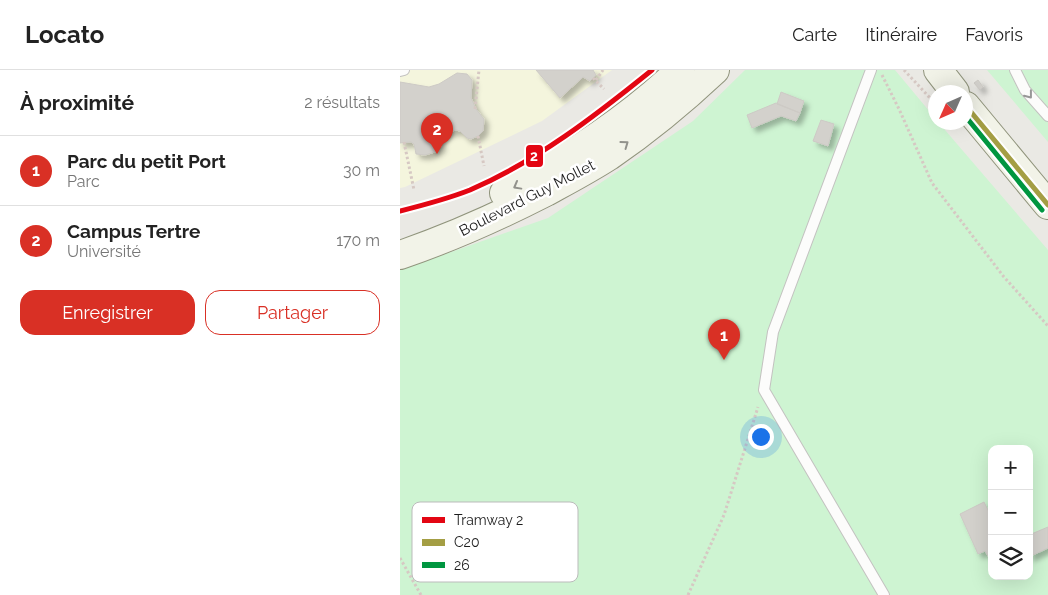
<!DOCTYPE html>
<html lang="fr">
<head>
<meta charset="utf-8">
<style>
	:root { --surface:#fff; --page:#f6f6f6; --text:#222; --muted:#767676; --line:#e0e0e0; --accent:#d93025 }
	body { margin:0; font-family:Raleway,sans-serif; background:var(--page); color:var(--text) }
	.controls { position:absolute; right:15px; bottom:15px; display:grid; overflow:hidden; border-radius:10px; box-shadow:0 5px 20px #0002 }
	.controls button { width:45px; height:45px; display:grid; place-items:center; padding:0; border:0; border-bottom:1px solid var(--line); background:var(--surface); color:var(--text); font:25px sans-serif }
	.compass { position:absolute; left:528px; top:15px; width:45px; height:45px; border-radius:50%; background:var(--surface); box-shadow:0 5px 20px #0002; rotate:225deg }
	.you { position:absolute; left:360px; top:366px; width:18px; height:18px; margin:-12px; border:4px solid #fff; border-radius:50%; background:#1a73e8; box-shadow:0 0 0 8px #1a73e833 }
	.badge { display:grid; place-items:center; width:32px; height:32px; border-radius:50%; background:var(--accent); color:#fff; font-size:16px; font-weight:700 }
	.pin { position:absolute; translate:-50% -41px; filter:drop-shadow(0 1px 2px #0008) }
	.pin::after { content:''; position:absolute; top:26px; width:18px; height:15px; background:inherit; clip-path:polygon(0 0,100% 0,50% 100%) }
	.list { margin:0; padding:0; list-style:none }
	h2 { display:flex; justify-content:space-between; align-items:center; height:65px; margin:0; padding:0 20px; font-size:21px }
	h2 small { font-size:16px; font-weight:400; color:var(--muted) }
	.list li { display:grid; grid-template-columns:32px 1fr auto; gap:15px; align-items:center; box-sizing:border-box; height:70px; padding:0 20px; border-top:1px solid var(--line) }
	.list b { display:block; font-size:19px; white-space:nowrap }
	.list p { margin:0; font-size:16px; white-space:nowrap; color:var(--muted) }
	.list em { font-size:16px; font-style:normal; color:var(--muted) }
	.actions { display:flex; gap:10px; padding:15px 20px }
	.actions a { flex:1; padding:11px 0; border:1px solid var(--accent); border-radius:15px; text-align:center; font-size:18px; color:var(--accent) }
	.actions .main { background:var(--accent); color:#fff }
	.icon { flex:none; width:28px; height:28px; fill:none; stroke:currentColor; stroke-width:2; stroke-linecap:round; stroke-linejoin:round }
	.map { position:relative; flex:none; width:648px; height:525px; overflow:hidden }
	header { display:flex; align-items:center; gap:30px; box-sizing:border-box; height:70px; padding:0 25px; background:var(--surface); border-bottom:1px solid var(--line) }
	header strong { font-size:24px }
	nav { display:flex; gap:28px; margin-inline-start:auto; font-size:18px }
	main { display:flex }
	aside { flex:1; background:var(--surface) }
	.map>svg:first-child { display:block }
	.education { fill:#f4f5dd }
	.park { fill:#cef4d2; fill-rule:evenodd }
	.building { fill:#d3d1cc; stroke:#cdcac5; filter:url(#shadow) }
	.lines { fill:none; stroke-linecap:round; stroke-linejoin:round }
	.lane-casing { stroke:#c3c2c0; stroke-width:12 }
	.secondary-casing { stroke:#90947c; stroke-width:30 }
	.path { stroke:#d6c8c3; stroke-width:3; stroke-dasharray:2.5 2.5; stroke-linecap:butt }
	.lane { stroke:#fcfcfb; stroke-width:10 }
	.secondary { stroke:#f2f3e8; stroke-width:28 }
	.bus-1-casing { stroke:#fff; stroke-width:9 }
	.bus-2-casing { stroke:#fff; stroke-width:9 }
	.bus-1 { stroke:#a49e44; stroke-width:5 }
	.bus-2 { stroke:#009640; stroke-width:5 }
	.tram-1-casing { stroke:#fff; stroke-width:9 }
	.tram-1 { stroke:#e30613; stroke-width:5 }
	.oneway { stroke:#979797 }
	.oneway2 { stroke:#92928c }
	.labels { text-anchor:middle; dominant-baseline:central; stroke-width:5; stroke-linejoin:round; paint-order:stroke }
	.street-label { font-size:15px; fill:#1c1c1c; stroke:#fff }
	.key { fill:#fff; stroke:#bbb; stroke-width:1 }
	.key-label { font-size:14px; fill:#1c1c1c }
	.line-badge { stroke:#fff; stroke-width:2 }
	.badge-label { font-size:14px; text-anchor:middle; font-weight:bold; fill:#fff }
</style>
</head>
<body>
<header>
<strong>Locato</strong>
<nav><a>Carte</a><a>Itinéraire</a><a>Favoris</a></nav>
</header>
<main>
<aside>
<h2>À proximité<small>2 résultats</small></h2>
<ul class="list">
<li><span class="badge">1</span><div><b>Parc du petit Port</b><p>Parc</p></div><em>30 m</em></li>
<li><span class="badge">2</span><div><b>Campus Tertre</b><p>Université</p></div><em>170 m</em></li>
</ul>
<div class="actions"><a class="main">Enregistrer</a><a>Partager</a></div>
</aside>
<div class="map">
<svg width="648" height="525" viewBox="0 0 648 525">
	<defs>
		<filter id="shadow"><feDropShadow dx="4.5" dy="4.5" stdDeviation="2.5" flood-color="#0004"/></filter>
	</defs>
	<rect width="100%" height="100%" fill="#eae9e4"/>
	<path class="education" d="M 0,0 L 212,0 L 142,51 L 5,117 L 0,118 Z"/>
	<path class="park" d="M 345,0 L 495,0 L 535,48 L 536,52 L 539,53 L 648,180 L 648,525 L 0,525 L 0,200 L 148,148 L 293,51 ZM 592,379 L 629,379 L 629,506 L 592,506 Z
		M 587,0 L 648,0 L 648,72 Z"/>
	<path class="building" d="M 136,0 L 193,0 L 196,5 L 190,11 L 183,7 L 160,28 Z
		M 57,3 L 67,4 L 72,10 L 71,28 L 76,39 L 84,49 L 83,61 L 78,66 L 71,69 L 67,68 L 60,61 L 56,60 L 46,63 L 40,67 L 41,77 L 35,82 L 25,85 L 16,84 L 14,74 L 11,72 L 0,73 L 0,12 L 29,17 L 39,14 Z
		M 578,10 L 583,17 L 580,20 L 574,13 Z
		M 381,22 L 404,31 L 400,43 L 377,34 Z
		M 376,33 L 400,43 L 396,51 L 381,46 L 352,58 L 347,45 Z
		M 421,50 L 434,54 L 428,76 L 413,71 Z
		M 584,432 L 592,448 L 592,493 L 585,481 L 578,484 L 560,444 Z
		M 648,457 L 648,478 L 629,487 L 629,465 Z"/>
	<g class="lines">
		<g class="lane-casing">
			<path id="lane" d="M 471,0 L 373,262 L 364,320 L 484,525
				M 615,0 L 625,20 L 648,46
				M 0,1 L 4,0"/>
		</g>
		<g class="secondary-casing">
			<path id="secondary" d="M 538,0 L 555,22
				M 566,36 L 648,135
				M 104,123 C 167,89 228,50 280,0
				M 0,185 C 50,168 99,146 146,122 C 168,110 189,99 209,86 C 247,60 282,31 315,0"/>
		</g>
		<path class="path" d="M 504,0 L 531,29
			M 482,5 L 499,39 L 532,113 L 604,207 L 648,256
			M 193,8 L 204,19
			M 196,10 L 203,0
			M 75,39 L 79,0
			M 78,66 L 84,96
			M 4,72 L 14,120
			M 0,488 L 21,525
			M 288,525 L 324,445 L 358,337"/>
		<use href="#lane" class="lane"/>
		<use href="#secondary" class="secondary"/>
		<g class="bus-1-casing">
			<path id="bus-1" d="M 566,36 L 648,135"/>
		</g>
		<g class="bus-2-casing">
			<path id="bus-2" d="M 566,47 L 642,140"/>
		</g>
		<use href="#bus-1" class="bus-1"/>
		<use href="#bus-2" class="bus-2"/>
		<g class="tram-1-casing">
			<path id="tram-1" d="M 0,141 C 24,135 47,129 70,120 C 137,91 195,46 252,0"/>
		</g>
		<use href="#tram-1" class="tram-1"/>
	</g>
	<defs><path id="oneway-chevron" d="M-2-3.5L2.5 0L-2 3.5" fill="none" stroke-width="1.6" stroke-linecap="round" stroke-linejoin="round" transform="scale(1.25)"/></defs>
	<use class="oneway" href="#oneway-chevron" transform="translate(629 25) rotate(52)"/>
	<g class="oneway2">
		<use href="#oneway-chevron" transform="translate(225 74) rotate(-36)"/>
		<use href="#oneway-chevron" transform="translate(117 116) rotate(151)"/>
	</g>
	<g class="labels">
		<g class="street-label">
			<text transform="translate(127 128) rotate(-27)">Boulevard Guy Mollet</text>
		</g>
	</g>
	<rect x="12" y="432" width="166" height="80" rx="8" class="key"/>
	<rect x="22" y="447" width="23" height="6" fill="#e30613"/>
	<rect x="22" y="469" width="23" height="7" fill="#a49e44"/>
	<rect x="22" y="492" width="23" height="6" fill="#009640"/>
	<g class="key-label">
		<text x="54" y="455">Tramway 2</text>
		<text x="54" y="477">C20</text>
		<text x="54" y="500">26</text>
	</g>
	<rect class="line-badge" x="125" y="74" width="19" height="24" rx="5" fill="#e30613"/>
	<g class="badge-label">
		<text x="134" y="91">2</text>
	</g>
</svg>
<div class="controls">
<button>+</button>
<button>−</button>
<button><svg class="icon" aria-label="layers" viewBox="0 0 24 24"><path d="M12 4l9 5-9 5-9-5zM3 14l9 5 9-5"/></svg></button>
</div>
<svg class="compass" viewBox="-18 -18 36 36"><path d="M0-13l5 13h-10z" fill="#e53935"/><path d="M0 13l5-13h-10z" fill="#767676"/></svg>
<div class="you"></div>
<div class="pin badge" style="left:324px;top:290px">1</div>
<div class="pin badge" style="left:37px;top:84px">2</div>
</div>
</main>
</body>
</html>
